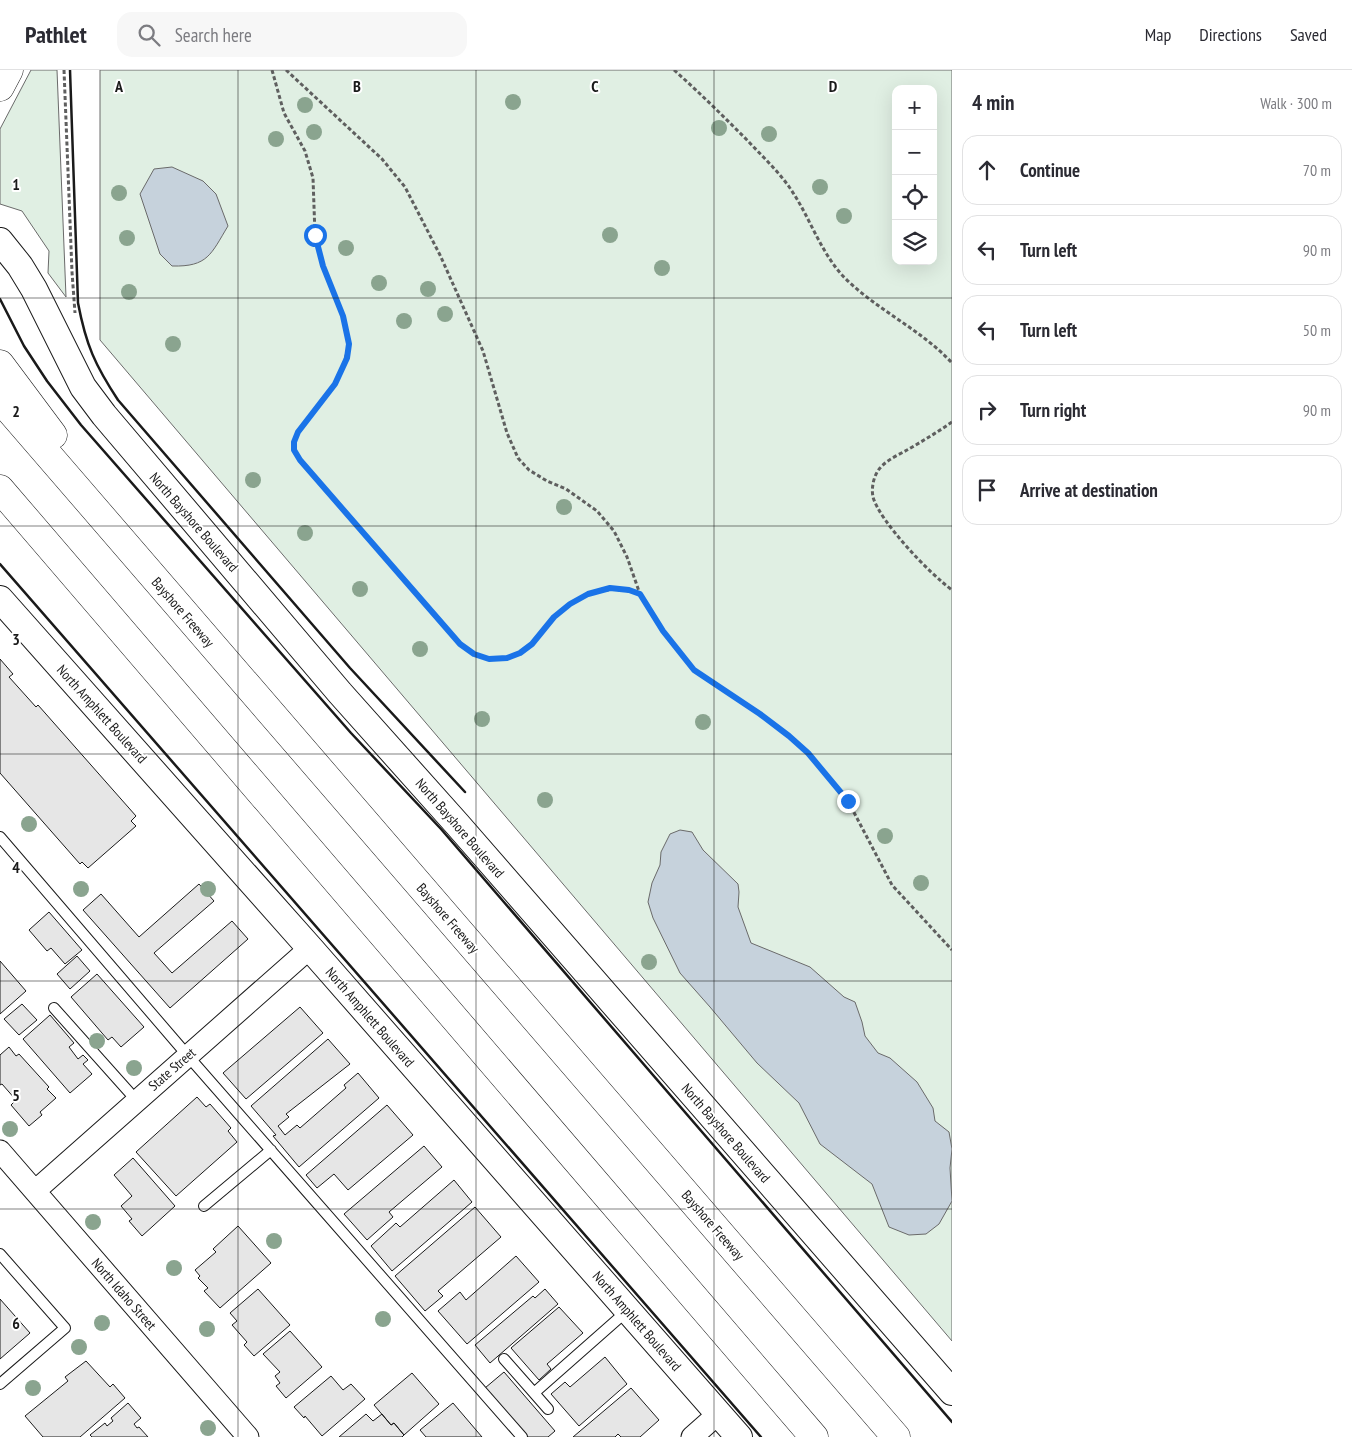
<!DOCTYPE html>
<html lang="en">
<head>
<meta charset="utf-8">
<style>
	:root { --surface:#fff; --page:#f7f7f7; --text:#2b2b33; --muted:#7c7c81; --line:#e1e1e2 }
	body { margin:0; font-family:"PT Sans Narrow",sans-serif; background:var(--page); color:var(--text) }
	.controls { position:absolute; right:15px; top:15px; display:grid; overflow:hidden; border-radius:10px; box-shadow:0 5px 20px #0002 }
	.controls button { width:45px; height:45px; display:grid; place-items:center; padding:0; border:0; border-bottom:1px solid var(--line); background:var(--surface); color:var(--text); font:25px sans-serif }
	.stop { position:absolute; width:15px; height:15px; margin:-11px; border:4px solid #1a73e8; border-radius:50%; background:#fff }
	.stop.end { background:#1a73e8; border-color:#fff; box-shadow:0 1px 5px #0008 }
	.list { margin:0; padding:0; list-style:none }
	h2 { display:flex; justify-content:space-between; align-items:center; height:65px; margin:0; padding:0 20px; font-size:21px }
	h2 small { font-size:16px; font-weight:400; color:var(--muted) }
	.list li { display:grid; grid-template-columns:32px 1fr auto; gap:15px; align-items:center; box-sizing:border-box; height:70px; margin:0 10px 10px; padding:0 10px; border:1px solid var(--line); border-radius:15px }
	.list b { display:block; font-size:19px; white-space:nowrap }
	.list em { font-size:16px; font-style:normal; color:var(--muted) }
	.icon { flex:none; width:28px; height:28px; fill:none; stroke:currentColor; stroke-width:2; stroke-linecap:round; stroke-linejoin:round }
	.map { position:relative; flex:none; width:952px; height:1367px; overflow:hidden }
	header { display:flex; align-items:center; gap:30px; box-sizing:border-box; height:70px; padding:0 25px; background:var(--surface); border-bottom:1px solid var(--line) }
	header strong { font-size:24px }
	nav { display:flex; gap:28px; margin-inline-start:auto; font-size:18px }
	.search { width:350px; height:45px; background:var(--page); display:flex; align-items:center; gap:12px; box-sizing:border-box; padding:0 18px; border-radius:15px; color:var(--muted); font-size:19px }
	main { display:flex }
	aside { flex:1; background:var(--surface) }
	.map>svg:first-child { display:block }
	.green { fill:#e0efe3; stroke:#6a6a6a; fill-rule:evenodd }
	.water { fill:#c6d2dc; stroke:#6a6a6a }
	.building { fill:#e6e6e6; stroke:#1a1a1a }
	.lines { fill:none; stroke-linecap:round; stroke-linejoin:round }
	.service-casing { stroke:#1a1a1a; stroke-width:12 }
	.minor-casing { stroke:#1a1a1a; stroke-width:23 }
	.tertiary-casing { stroke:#1a1a1a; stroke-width:28 }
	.secondary-casing { stroke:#1a1a1a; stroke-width:29 }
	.motorway-casing { stroke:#1a1a1a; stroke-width:29 }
	.path { stroke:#5f5f5f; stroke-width:3; stroke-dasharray:4 2.5; stroke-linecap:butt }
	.service { stroke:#fff; stroke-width:10 }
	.minor { stroke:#fff; stroke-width:21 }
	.tertiary { stroke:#fff; stroke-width:26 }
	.secondary { stroke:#fff; stroke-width:28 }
	.motorway { stroke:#fff; stroke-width:28 }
	.wall { stroke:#1a1a1a; stroke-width:2.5 }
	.tree { fill:#8aa48f }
	.route { stroke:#1a73e8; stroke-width:6 }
	.grid { fill:none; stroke:#1a1a1a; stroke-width:1; stroke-opacity:0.55 }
	.labels { text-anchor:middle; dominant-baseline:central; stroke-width:4; stroke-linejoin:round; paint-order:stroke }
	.street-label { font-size:14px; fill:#1a1a1a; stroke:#fff }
	.grid-label { font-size:16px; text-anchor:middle; font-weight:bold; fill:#1a1a1a; stroke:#fff; stroke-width:4; stroke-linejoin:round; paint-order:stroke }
</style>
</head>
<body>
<header>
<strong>Pathlet</strong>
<div class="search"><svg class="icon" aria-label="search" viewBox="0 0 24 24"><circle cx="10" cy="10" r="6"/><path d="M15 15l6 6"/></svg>Search here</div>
<nav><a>Map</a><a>Directions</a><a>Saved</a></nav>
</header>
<main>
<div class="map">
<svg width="952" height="1367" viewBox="0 0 952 1367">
	<rect width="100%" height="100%" fill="#fff"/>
	<path class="green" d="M 31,0 L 57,0 L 66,227 L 48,203 L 49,181 L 22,141 L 0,134 L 0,59 Z
		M 100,0 L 952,0 L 952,1271 L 100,270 ZM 896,19 L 933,19 L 933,191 L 896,191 Z"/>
	<path class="water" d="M 172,97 L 203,111 L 216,124 L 228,156 C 211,184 208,197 172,196 L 160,184 L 140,124 L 154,99 Z
		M 680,760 L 692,762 L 703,780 L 738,814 L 739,822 L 738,837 L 751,873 L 810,897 L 844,927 L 855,932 L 862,952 L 865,966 L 878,983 L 890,988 L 917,1012 L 933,1038 L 935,1051 L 949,1062 L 952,1079 L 950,1098 L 952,1131 L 939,1154 L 926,1164 L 909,1165 L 889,1157 L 872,1114 L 820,1074 L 799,1033 L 757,993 L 710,937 L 680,903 L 653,848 L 648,832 L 652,813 L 660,795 L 661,782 L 670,764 Z"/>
	<path class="building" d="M 0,589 L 13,604 L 9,607 L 36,637 L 38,635 L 136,746 L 131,751 L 136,756 L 88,798 L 82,792 L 80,794 L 0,703 Z
		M 199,814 L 214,831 L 154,883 L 172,903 L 232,851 L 248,869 L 170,938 L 83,840 L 101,824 L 139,867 Z
		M 49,842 L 82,880 L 65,894 L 51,878 L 47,881 L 29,860 Z
		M 77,886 L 90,901 L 70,919 L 57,904 Z
		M 0,891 L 26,921 L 0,944 Z
		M 97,904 L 144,957 L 121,977 L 112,967 L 108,970 L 71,927 Z
		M 22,934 L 37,950 L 19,965 L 4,949 Z
		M 300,937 L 323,963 L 246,1029 L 223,1003 Z
		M 50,945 L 74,973 L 69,977 L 78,989 L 83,985 L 88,990 L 83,994 L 92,1004 L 70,1023 L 23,969 Z
		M 328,969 L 350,994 L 286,1044 L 289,1047 L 278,1056 L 285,1065 L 297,1055 L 300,1058 L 346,1018 L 344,1015 L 358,1003 L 379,1028 L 299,1097 L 273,1066 L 276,1065 L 251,1036 Z
		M 9,977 L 16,986 L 19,984 L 49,1017 L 47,1019 L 56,1028 L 40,1042 L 42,1045 L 29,1056 L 11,1035 L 16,1030 L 2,1014 L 0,1015 L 0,985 Z
		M 197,1027 L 206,1037 L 210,1034 L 231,1058 L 228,1061 L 237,1072 L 176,1126 L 136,1082 Z
		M 387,1035 L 413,1065 L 348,1120 L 334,1104 L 317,1118 L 306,1105 Z
		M 424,1076 L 442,1097 L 389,1142 L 393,1147 L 367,1170 L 344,1144 Z
		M 133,1088 L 175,1136 L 142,1166 L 129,1151 L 132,1149 L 121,1136 L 132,1126 L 114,1105 Z
		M 454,1110 L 472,1132 L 392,1201 L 371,1176 L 396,1153 L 400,1157 Z
		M 475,1137 L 501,1167 L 438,1221 L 443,1226 L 425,1241 L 395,1206 Z
		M 238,1156 L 271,1193 L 220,1238 L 204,1221 L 208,1218 L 198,1208 L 200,1206 L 195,1200 L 216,1182 L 213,1179 Z
		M 516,1186 L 539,1212 L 467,1274 L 438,1241 L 460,1222 L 466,1230 Z
		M 258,1219 L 290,1255 L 254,1286 L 244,1275 L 247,1272 L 232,1255 L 237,1251 L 230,1243 Z
		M 545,1219 L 558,1234 L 490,1293 L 475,1275 L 533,1226 L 535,1228 Z
		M 0,1229 L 30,1263 L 0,1289 Z
		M 559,1237 L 583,1263 L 547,1294 L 551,1299 L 539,1310 L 511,1278 Z
		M 290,1261 L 322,1297 L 286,1328 L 276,1316 L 280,1313 L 275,1306 L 280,1302 L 263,1284 Z
		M 605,1287 L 627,1314 L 579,1356 L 551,1324 L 565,1312 L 570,1317 Z
		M 86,1291 L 110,1317 L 113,1314 L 125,1328 L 80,1367 L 43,1367 L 25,1346 L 68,1311 L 65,1307 Z
		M 504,1302 L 555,1361 L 548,1367 L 528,1367 L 485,1318 Z
		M 412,1303 L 439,1334 L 404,1365 L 394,1353 L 391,1355 L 374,1335 Z
		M 331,1306 L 343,1320 L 351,1314 L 365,1329 L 322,1366 L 305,1346 L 304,1348 L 294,1337 Z
		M 631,1318 L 659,1350 L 640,1367 L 621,1367 L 618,1364 L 615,1367 L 573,1367 Z
		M 128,1333 L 141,1348 L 134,1354 L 137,1358 L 139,1357 L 148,1367 L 92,1367 L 90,1365 L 105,1353 L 107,1356 L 113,1351 L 111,1348 Z
		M 453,1333 L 482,1367 L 426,1367 L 420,1360 Z
		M 366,1344 L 373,1351 L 382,1344 L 391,1355 L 394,1353 L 404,1365 L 402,1367 L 339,1367 Z"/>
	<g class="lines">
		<g class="service-casing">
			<path id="service" d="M 0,767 L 188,986 L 522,1367
				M 54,938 L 137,1031
				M 204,1136 L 271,1080
				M 0,1184 L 65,1258 L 0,1314
				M 504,1289 L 534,1323 L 627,1241
				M 534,1323 L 548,1339"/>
		</g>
		<g class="minor-casing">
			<path id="minor" d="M 0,1081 L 248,1367
				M 35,1121 L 310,878
				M 692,1367 L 718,1344"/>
		</g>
		<g class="tertiary-casing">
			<path id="tertiary" d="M 0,171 L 20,196 L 34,219 L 83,317 L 104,345 L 340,623 L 457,754 L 952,1322
				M 0,529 L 310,878 L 739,1367"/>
		</g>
		<g class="secondary-casing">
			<path id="secondary" d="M 0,17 L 9,0"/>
		</g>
		<g class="motorway-casing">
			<path id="motorway" d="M 0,294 L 53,365
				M 0,329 L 896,1367
				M 0,419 L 814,1367"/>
		</g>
		<path class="path" d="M 64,0 L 72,202 L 75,243
			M 272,0 L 284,43 L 305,81 L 313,108 L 315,165 L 323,196 L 343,246 L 349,274 L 342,301 L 335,314 L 298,362 L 294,372 L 294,380 L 300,390 L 460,574 C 464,577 470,582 475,585 C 495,593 518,589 532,573 C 541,565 546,554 555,547 C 579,523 607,513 639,524
			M 286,0 L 382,89 L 405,117 L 440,185 L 483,281 L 507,363 L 518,388 L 529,400 L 547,411 L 566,419 L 597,441 L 614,461 L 627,487 L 640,524 L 663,561 L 694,600 L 760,643 L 789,665 L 808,683 L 848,731 L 892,815 L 952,880
			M 674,0 C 700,23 724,47 748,71 C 761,85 775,98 787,114 C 808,142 818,178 842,205 C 873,238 921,259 952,293
			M 952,352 C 938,362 924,370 909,379 C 900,384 888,389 880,398 C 874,405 871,417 873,427 C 880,452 930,504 952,520"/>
		<use href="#service" class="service"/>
		<use href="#minor" class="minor"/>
		<use href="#tertiary" class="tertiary"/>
		<use href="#secondary" class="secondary"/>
		<use href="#motorway" class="motorway"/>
		<path class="wall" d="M 70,0 L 78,233 C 86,275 95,295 118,330 L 350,598 L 465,722
			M 0,229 L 24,276 L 47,311 L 81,355 L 351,663 L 441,759 L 952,1352
			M 0,494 L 761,1367"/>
	</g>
	<g class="tree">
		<circle cx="513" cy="32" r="8"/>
		<circle cx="305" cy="35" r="8"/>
		<circle cx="719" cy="58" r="8"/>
		<circle cx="314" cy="62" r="8"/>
		<circle cx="769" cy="64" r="8"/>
		<circle cx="276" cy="69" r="8"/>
		<circle cx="820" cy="117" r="8"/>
		<circle cx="119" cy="123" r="8"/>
		<circle cx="844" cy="146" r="8"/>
		<circle cx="610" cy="165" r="8"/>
		<circle cx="127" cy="168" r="8"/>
		<circle cx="346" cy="178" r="8"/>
		<circle cx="662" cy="198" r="8"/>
		<circle cx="379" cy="213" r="8"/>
		<circle cx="428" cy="219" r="8"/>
		<circle cx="129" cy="222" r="8"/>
		<circle cx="445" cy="244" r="8"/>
		<circle cx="404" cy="251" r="8"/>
		<circle cx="173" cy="274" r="8"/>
		<circle cx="253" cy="410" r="8"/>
		<circle cx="564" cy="437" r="8"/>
		<circle cx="305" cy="463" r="8"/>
		<circle cx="360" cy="519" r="8"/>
		<circle cx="420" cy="579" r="8"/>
		<circle cx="482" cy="649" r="8"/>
		<circle cx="703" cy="652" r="8"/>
		<circle cx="545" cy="730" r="8"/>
		<circle cx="29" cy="754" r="8"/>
		<circle cx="885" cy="766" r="8"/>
		<circle cx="921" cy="813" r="8"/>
		<circle cx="81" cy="819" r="8"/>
		<circle cx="208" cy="819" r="8"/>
		<circle cx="649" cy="892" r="8"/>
		<circle cx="97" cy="971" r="8"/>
		<circle cx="134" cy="998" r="8"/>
		<circle cx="10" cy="1059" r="8"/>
		<circle cx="93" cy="1152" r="8"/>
		<circle cx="274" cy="1171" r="8"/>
		<circle cx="174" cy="1198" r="8"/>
		<circle cx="383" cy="1249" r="8"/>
		<circle cx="102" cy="1253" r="8"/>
		<circle cx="207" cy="1259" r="8"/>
		<circle cx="79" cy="1277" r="8"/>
		<circle cx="33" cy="1318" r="8"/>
		<circle cx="208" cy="1358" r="8"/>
	</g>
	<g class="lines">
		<path class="route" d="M 315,165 L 323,196 L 343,246 L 349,274 L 347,288 L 335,314 L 298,362 L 294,372 L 294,380 L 300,390 L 460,574 L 474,584 L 489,589 L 507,588 L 520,583 L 532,574 L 554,547 L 570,534 L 588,524 L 610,518 L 629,520 L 640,524 L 663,561 L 694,600 L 760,644 L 789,666 L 808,683 L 848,731"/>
	</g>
	<path class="grid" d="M 238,0 L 238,1367M 476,0 L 476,1367M 714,0 L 714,1367M 0,228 L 952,228M 0,456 L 952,456M 0,684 L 952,684M 0,911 L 952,911M 0,1139 L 952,1139"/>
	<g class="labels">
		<g class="street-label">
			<text transform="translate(194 452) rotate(49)">North Bayshore Boulevard</text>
			<text transform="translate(183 542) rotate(49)">Bayshore Freeway</text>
			<text transform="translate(102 644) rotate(48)">North Amphlett Boulevard</text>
			<text transform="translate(460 758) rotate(49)">North Bayshore Boulevard</text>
			<text transform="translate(448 848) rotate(49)">Bayshore Freeway</text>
			<text transform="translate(370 947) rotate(49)">North Amphlett Boulevard</text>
			<text transform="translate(172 999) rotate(-41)">State Street</text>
			<text transform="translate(726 1063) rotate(49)">North Bayshore Boulevard</text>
			<text transform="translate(713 1155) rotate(49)">Bayshore Freeway</text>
			<text transform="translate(124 1224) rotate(49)">North Idaho Street</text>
			<text transform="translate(637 1251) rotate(49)">North Amphlett Boulevard</text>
		</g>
	</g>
	<g class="grid-label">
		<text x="119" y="22">A</text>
		<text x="357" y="22">B</text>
		<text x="595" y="22">C</text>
		<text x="833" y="22">D</text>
		<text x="16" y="120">1</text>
		<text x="16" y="347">2</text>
		<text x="16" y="575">3</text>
		<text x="16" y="803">4</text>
		<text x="16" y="1031">5</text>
		<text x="16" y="1259">6</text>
	</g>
</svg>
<div class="controls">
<button>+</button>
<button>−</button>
<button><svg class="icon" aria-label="locate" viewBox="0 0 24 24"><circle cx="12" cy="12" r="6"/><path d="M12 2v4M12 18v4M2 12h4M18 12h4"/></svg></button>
<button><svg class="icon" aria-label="layers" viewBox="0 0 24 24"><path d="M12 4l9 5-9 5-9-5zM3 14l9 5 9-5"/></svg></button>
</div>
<div class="stop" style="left:315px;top:165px"></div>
<div class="stop end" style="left:848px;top:731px"></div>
</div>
<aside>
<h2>4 min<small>Walk · 300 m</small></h2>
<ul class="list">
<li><svg class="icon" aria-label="ahead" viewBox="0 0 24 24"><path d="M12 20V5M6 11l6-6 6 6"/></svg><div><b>Continue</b></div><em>70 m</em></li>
<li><svg class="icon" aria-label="left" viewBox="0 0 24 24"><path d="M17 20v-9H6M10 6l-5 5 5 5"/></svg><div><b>Turn left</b></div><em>90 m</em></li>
<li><svg class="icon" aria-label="left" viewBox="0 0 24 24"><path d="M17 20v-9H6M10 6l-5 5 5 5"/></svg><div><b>Turn left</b></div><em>50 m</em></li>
<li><svg class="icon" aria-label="right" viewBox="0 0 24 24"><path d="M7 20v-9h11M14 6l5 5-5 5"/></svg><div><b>Turn right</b></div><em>90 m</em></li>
<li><svg class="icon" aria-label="arrive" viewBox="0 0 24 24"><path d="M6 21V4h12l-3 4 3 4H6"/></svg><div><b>Arrive at destination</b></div></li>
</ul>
</aside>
</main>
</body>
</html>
